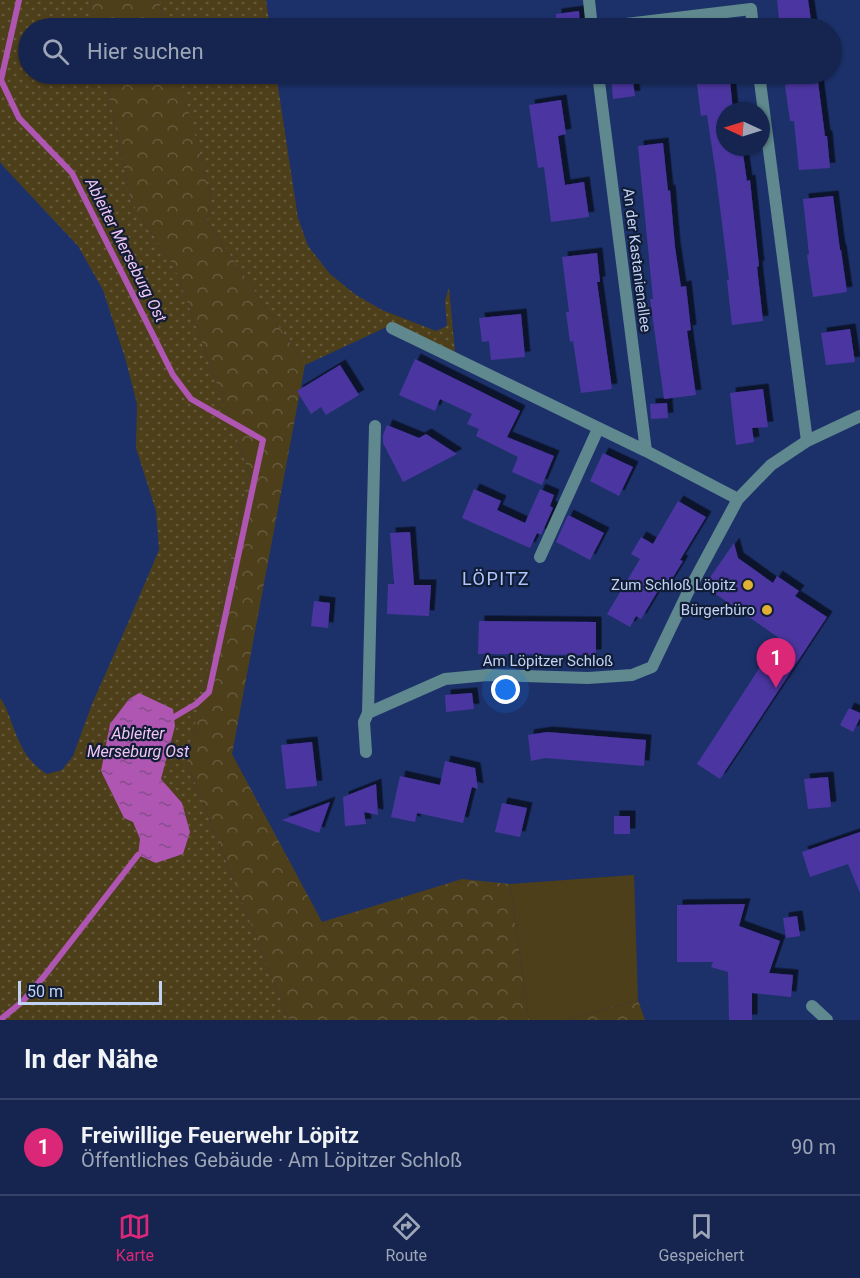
<!DOCTYPE html>
<html lang="de">
<head>
<meta charset="utf-8">
<style>
	:root { --surface:#152550; --page:#1e2d57; --text:#f1f3f6; --muted:#9da5b7; --line:#344267; --accent:#db2777 }
	body { margin:0; font-family:Roboto,sans-serif; background:var(--page); color:var(--text) }
	.compass { position:absolute; left:716px; top:102px; width:54px; height:54px; border-radius:50%; background:var(--surface); box-shadow:0 2px 4px #0004; rotate:274deg }
	.scale { position:absolute; left:18px; bottom:15px; width:144px; box-sizing:border-box; padding-left:6px; border:3px solid #c2d2f5; border-top:0; font-size:16px; line-height:21px; white-space:nowrap; color:#c2d2f5; -webkit-text-stroke:4px #111c35; paint-order:stroke }
	.you { position:absolute; left:506px; top:690px; width:21px; height:21px; margin:-15px; border:4px solid #fff; border-radius:50%; background:#1a73e8; box-shadow:0 0 0 9px #1a73e833 }
	.badge { display:grid; place-items:center; width:39px; height:39px; border-radius:50%; background:var(--accent); color:#fff; font-size:20px; font-weight:700 }
	.pin { position:absolute; translate:-50% -50px; filter:drop-shadow(0 2px 3px #0008) }
	.pin::after { content:''; position:absolute; top:32px; width:21px; height:18px; background:inherit; clip-path:polygon(0 0,100% 0,50% 100%) }
	.list { margin:0; padding:0; list-style:none }
	h2 { display:flex; justify-content:space-between; align-items:center; height:78px; margin:0; padding:0 24px; font-size:26px }
	h2 small { font-size:20px; font-weight:400; color:var(--muted) }
	.list li { display:grid; grid-template-columns:39px 1fr auto; gap:18px; align-items:center; box-sizing:border-box; height:96px; padding:0 24px; border-top:2px solid var(--line) }
	.list b { display:block; font-size:22px; white-space:nowrap }
	.list p { margin:0; font-size:20px; white-space:nowrap; color:var(--muted) }
	.list em { font-size:20px; font-style:normal; color:var(--muted) }
	.icon { flex:none; width:33px; height:33px; fill:none; stroke:currentColor; stroke-width:2; stroke-linecap:round; stroke-linejoin:round }
	.map { position:relative; flex:none; width:860px; height:1020px; overflow:hidden }
	.search { position:absolute; background:var(--surface); box-shadow:0 2px 4px #0004; left:18px; right:18px; top:18px; height:66px; display:flex; align-items:center; gap:15px; box-sizing:border-box; padding:0 21px; border-radius:33px; color:var(--muted); font-size:22px }
	.sheet { height:174px; background:var(--surface) }
	nav { display:flex; justify-content:space-around; align-items:center; box-sizing:border-box; height:84px; border-top:2px solid var(--line); background:var(--surface); font-size:16px; color:var(--muted) }
	nav a { display:grid; justify-items:center; gap:3px }
	nav .on { color:var(--accent) }
	.map>svg:first-child { display:block }
	.grass { fill:url(#grass-dots) }
	.forest { fill:url(#forest-crowns) }
	.garden { fill:#4e3f1b }
	.water { fill:url(#water-ripples) }
	.lines { fill:none; stroke-linecap:round; stroke-linejoin:round }
	.stream { stroke:#ae56b1; stroke-width:6 }
	.building { fill:#4b36a0; filter:url(#shadow) }
	.street { stroke:#5f898e; stroke-width:12 }
	.poi-dot { fill:#e0b034; stroke:#111c35; stroke-width:2 }
	.labels { text-anchor:middle; dominant-baseline:central; stroke-width:4.5; stroke-linejoin:round; paint-order:stroke }
	.street-label { font-size:15px; fill:#c2d2f5; stroke:#111c35 }
	.poi-label { font-size:15px; fill:#c2d2f5; stroke:#111c35; text-anchor:end }
	.water-label { font-size:16px; font-style:italic; fill:#f2c6f2; stroke:#111c35 }
	.quarter-label { font-size:18px; letter-spacing:1.5px; fill:#acc5fc; stroke:#111c35 }
</style>
</head>
<body>
<div class="map">
<svg width="860" height="1020" viewBox="0 0 860 1020">
	<defs>
		<pattern id="grass-dots" width="8" height="8" patternUnits="userSpaceOnUse" patternTransform="scale(1.5)"><rect width="8" height="8" fill="#4e3f1b"/><path d="M2 2h.1M6 6h.1" fill="none" stroke="#665a3d" stroke-width="1.8" stroke-linecap="round"/></pattern>
		<pattern id="forest-crowns" width="20" height="18" patternUnits="userSpaceOnUse" patternTransform="scale(1.5)"><rect width="20" height="18" fill="#4e3f1b"/><path d="M2 6a3 3 0 1 1 6 0M12 15a3 3 0 1 1 6 0" fill="none" stroke="#665a3d"/></pattern>
		<pattern id="water-ripples" width="26" height="14" patternUnits="userSpaceOnUse" patternTransform="scale(1.5)"><rect width="26" height="14" fill="#ae56b1"/><path d="M2 4q2-2 4 0t4 0M15 11q2-2 4 0t4 0" fill="none" stroke="#854e8d"/></pattern>
		<filter id="shadow"><feDropShadow dx="5.5" dy="-5.5" stdDeviation="0" flood-color="#0009"/></filter>
	</defs>
	<rect width="100%" height="100%" fill="#1c316a"/>
	<path class="grass" d="M 0,0 L 90,0 L 96,28 L 28,28 L 28,74 L 105,74 L 131,201 L 175,268 L 249,473 L 187,763 L 289,1020 L 0,1020 L 0,698 C 6,706 9,715 12,724 C 20,745 27,762 47,774 L 62,770 L 73,756 L 92,704 L 128,623 L 159,550 L 156,511 L 136,448 L 137,404 L 126,361 L 103,290 L 78,246 L 4,167 L 0,162 Z
		M 159,0 L 266,0 L 270,28 L 164,28 Z
		M 176,74 L 276,74 L 298,218 L 308,246 L 330,274 L 356,295 L 382,310 L 436,331 L 447,326 L 445,301 L 449,287 L 455,353 L 393,324 L 305,365 L 207,221 L 211,198 L 190,117 Z"/>
	<path class="forest" d="M 90,0 L 159,0 L 164,28 L 96,28 Z
		M 105,74 L 176,74 L 190,116 L 211,198 L 207,221 L 305,365 L 232,754 L 322,922 L 462,879 L 510,884 L 529,1020 L 289,1020 L 187,763 L 249,473 L 175,268 L 131,201 Z
		M 638,1000 L 645,1020 L 566,1020 Z"/>
	<path class="garden" d="M 634,875 L 638,1000 L 566,1020 L 529,1020 L 510,884 Z"/>
	<path class="water" d="M 139,693 L 173,709 L 175,726 L 161,779 L 182,803 L 190,832 L 183,854 L 156,863 L 138,855 L 140,839 L 133,822 L 124,818 L 101,771 L 110,724 L 129,699 Z"/>
	<g class="lines">
		<path class="stream" d="M 19,0 L 1,80 L 19,118 L 72,173 L 173,375 L 191,399 L 263,440 L 209,692 L 196,704 L 174,717
			M 0,1020 L 23,1001 L 45,975 L 138,855"/>
	</g>
	<path class="building" d="M 777,0 L 808,0 L 812,26 L 780,28 Z
		M 579,11 L 580,28 L 557,28 L 556,14 Z
		M 632,74 L 635,96 L 613,99 L 611,76 Z
		M 788,74 L 817,74 L 825,136 L 827,136 L 830,168 L 799,170 L 794,121 L 790,121 L 785,85 L 789,84 Z
		M 730,81 L 733,111 L 725,111 L 725,147 L 742,147 L 747,181 L 750,180 L 759,266 L 757,267 L 763,321 L 732,325 L 727,280 L 729,280 L 716,175 L 707,115 L 701,116 L 697,84 Z
		M 561,100 L 566,134 L 558,136 L 565,185 L 584,182 L 589,217 L 551,222 L 544,167 L 538,168 L 529,105 Z
		M 663,143 L 668,191 L 670,190 L 675,247 L 681,287 L 686,286 L 691,330 L 687,331 L 696,395 L 664,399 L 650,299 L 653,299 L 638,146 Z
		M 833,196 L 840,250 L 841,250 L 847,292 L 813,297 L 807,255 L 809,254 L 803,199 Z
		M 597,253 L 600,282 L 597,282 L 612,389 L 581,393 L 573,341 L 570,342 L 566,312 L 569,312 L 562,257 Z
		M 521,314 L 525,357 L 491,360 L 489,341 L 482,342 L 479,318 Z
		M 850,329 L 855,362 L 826,365 L 821,333 Z
		M 415,359 L 520,411 L 507,437 L 554,456 L 542,485 L 512,472 L 518,457 L 476,436 L 479,429 L 467,424 L 472,414 L 440,399 L 435,411 L 399,395 Z
		M 340,365 L 359,395 L 326,415 L 321,407 L 311,414 L 297,391 Z
		M 763,389 L 768,427 L 752,428 L 754,442 L 736,445 L 730,393 Z
		M 667,403 L 668,418 L 651,419 L 650,404 Z
		M 387,425 L 419,438 L 426,434 L 457,454 L 403,482 L 383,443 L 383,435 Z
		M 603,453 L 633,467 L 619,496 L 590,481 Z
		M 474,489 L 501,501 L 497,510 L 525,523 L 540,489 L 554,495 L 550,506 L 553,508 L 541,535 L 537,533 L 530,548 L 462,518 Z
		M 678,501 L 706,517 L 680,560 L 683,561 L 667,587 L 662,584 L 641,619 L 636,616 L 630,627 L 607,614 L 640,559 L 631,554 L 641,537 L 653,544 Z
		M 568,515 L 604,533 L 590,560 L 556,542 Z
		M 410,532 L 414,585 L 431,585 L 429,616 L 387,614 L 388,584 L 394,584 L 390,533 Z
		M 734,543 L 738,558 L 773,583 L 777,576 L 799,591 L 795,596 L 827,617 L 720,779 L 697,764 L 779,638 L 704,586 Z
		M 314,601 L 330,603 L 328,628 L 311,626 Z
		M 479,621 L 596,622 L 596,655 L 478,654 Z
		M 472,693 L 474,709 L 446,712 L 445,695 Z
		M 849,708 L 860,713 L 860,718 L 853,732 L 840,725 Z
		M 547,732 L 646,740 L 644,766 L 545,758 L 531,761 L 528,735 Z
		M 312,742 L 317,786 L 286,789 L 281,745 Z
		M 445,761 L 475,768 L 478,789 L 472,787 L 463,823 L 417,813 L 415,822 L 391,817 L 400,776 L 440,785 Z
		M 828,777 L 831,807 L 808,809 L 804,779 Z
		M 376,784 L 378,815 L 364,812 L 366,824 L 345,826 L 343,797 Z
		M 330,802 L 319,833 L 282,820 Z
		M 502,803 L 527,808 L 520,837 L 495,832 Z
		M 614,816 L 630,816 L 630,834 L 614,834 Z
		M 860,832 L 860,893 L 848,864 L 810,877 L 802,852 Z
		M 745,904 L 739,926 L 780,941 L 769,973 L 793,975 L 791,997 L 752,993 L 752,1020 L 729,1020 L 728,972 L 711,967 L 713,962 L 677,962 L 677,905 Z
		M 797,916 L 800,936 L 786,938 L 783,918 Z"/>
	<g class="lines">
		<path class="street" d="M 589,0 L 592,28
			M 593,28 L 751,9 L 753,28
			M 598,74 L 646,451
			M 759,74 L 807,441
			M 392,328 L 646,451 L 738,499
			M 375,426 L 368,713 L 445,679 L 488,675 L 588,678 L 632,675 L 652,667 L 688,592 L 738,499 L 771,465 L 807,441 L 860,416
			M 540,557 L 598,429
			M 366,752 L 364,722 L 368,713
			M 812,1006 L 827,1020"/>
	</g>
	<g class="poi-dot">
		<circle cx="748" cy="585" r="6"/>
		<circle cx="767" cy="610" r="6"/>
	</g>
	<g class="labels">
		<g class="street-label">
			<text transform="translate(637 260) rotate(83)">An der Kastanienallee</text>
			<text x="548" y="661">Am Löpitzer Schloß</text>
		</g>
		<g class="poi-label">
			<text x="736" y="585">Zum Schloß Löpitz</text>
			<text x="755" y="610">Bürgerbüro</text>
		</g>
		<g class="water-label">
			<text transform="translate(126 250) rotate(63)">Ableiter Merseburg Ost</text>
			<text x="138" y="733">Ableiter<tspan x="138" dy="18">Merseburg Ost</tspan></text>
		</g>
		<g class="quarter-label">
			<text x="496" y="578">LÖPITZ</text>
		</g>
	</g>
</svg>
<svg class="compass" viewBox="-18 -18 36 36"><path d="M0-13l5 13h-10z" fill="#e53935"/><path d="M0 13l5-13h-10z" fill="#9da5b7"/></svg>
<div class="scale">50 m</div>
<div class="you"></div>
<div class="pin badge" style="left:776px;top:688px">1</div>
<div class="search"><svg class="icon" aria-label="search" viewBox="0 0 24 24"><circle cx="10" cy="10" r="6"/><path d="M15 15l6 6"/></svg>Hier suchen</div>
</div>
<section class="sheet">
<h2>In der Nähe<small></small></h2>
<ul class="list">
<li><span class="badge">1</span><div><b>Freiwillige Feuerwehr Löpitz</b><p>Öffentliches Gebäude · Am Löpitzer Schloß</p></div><em>90 m</em></li>
</ul>
</section>
<nav>
<a class="on"><svg class="icon" aria-label="map" viewBox="0 0 24 24"><path d="M3 6l6-2 6 2 6-2v14l-6 2-6-2-6 2zM9 4v14M15 6v14"/></svg>Karte</a>
<a><svg class="icon" aria-label="directions" viewBox="0 0 24 24"><path d="M12 3l9 9-9 9-9-9zM9 14v-3h6M13 9l2 2-2 2"/></svg>Route</a>
<a><svg class="icon" aria-label="saved" viewBox="0 0 24 24"><path d="M7 4h10v16l-5-4-5 4z"/></svg>Gespeichert</a>
</nav>
</body>
</html>
